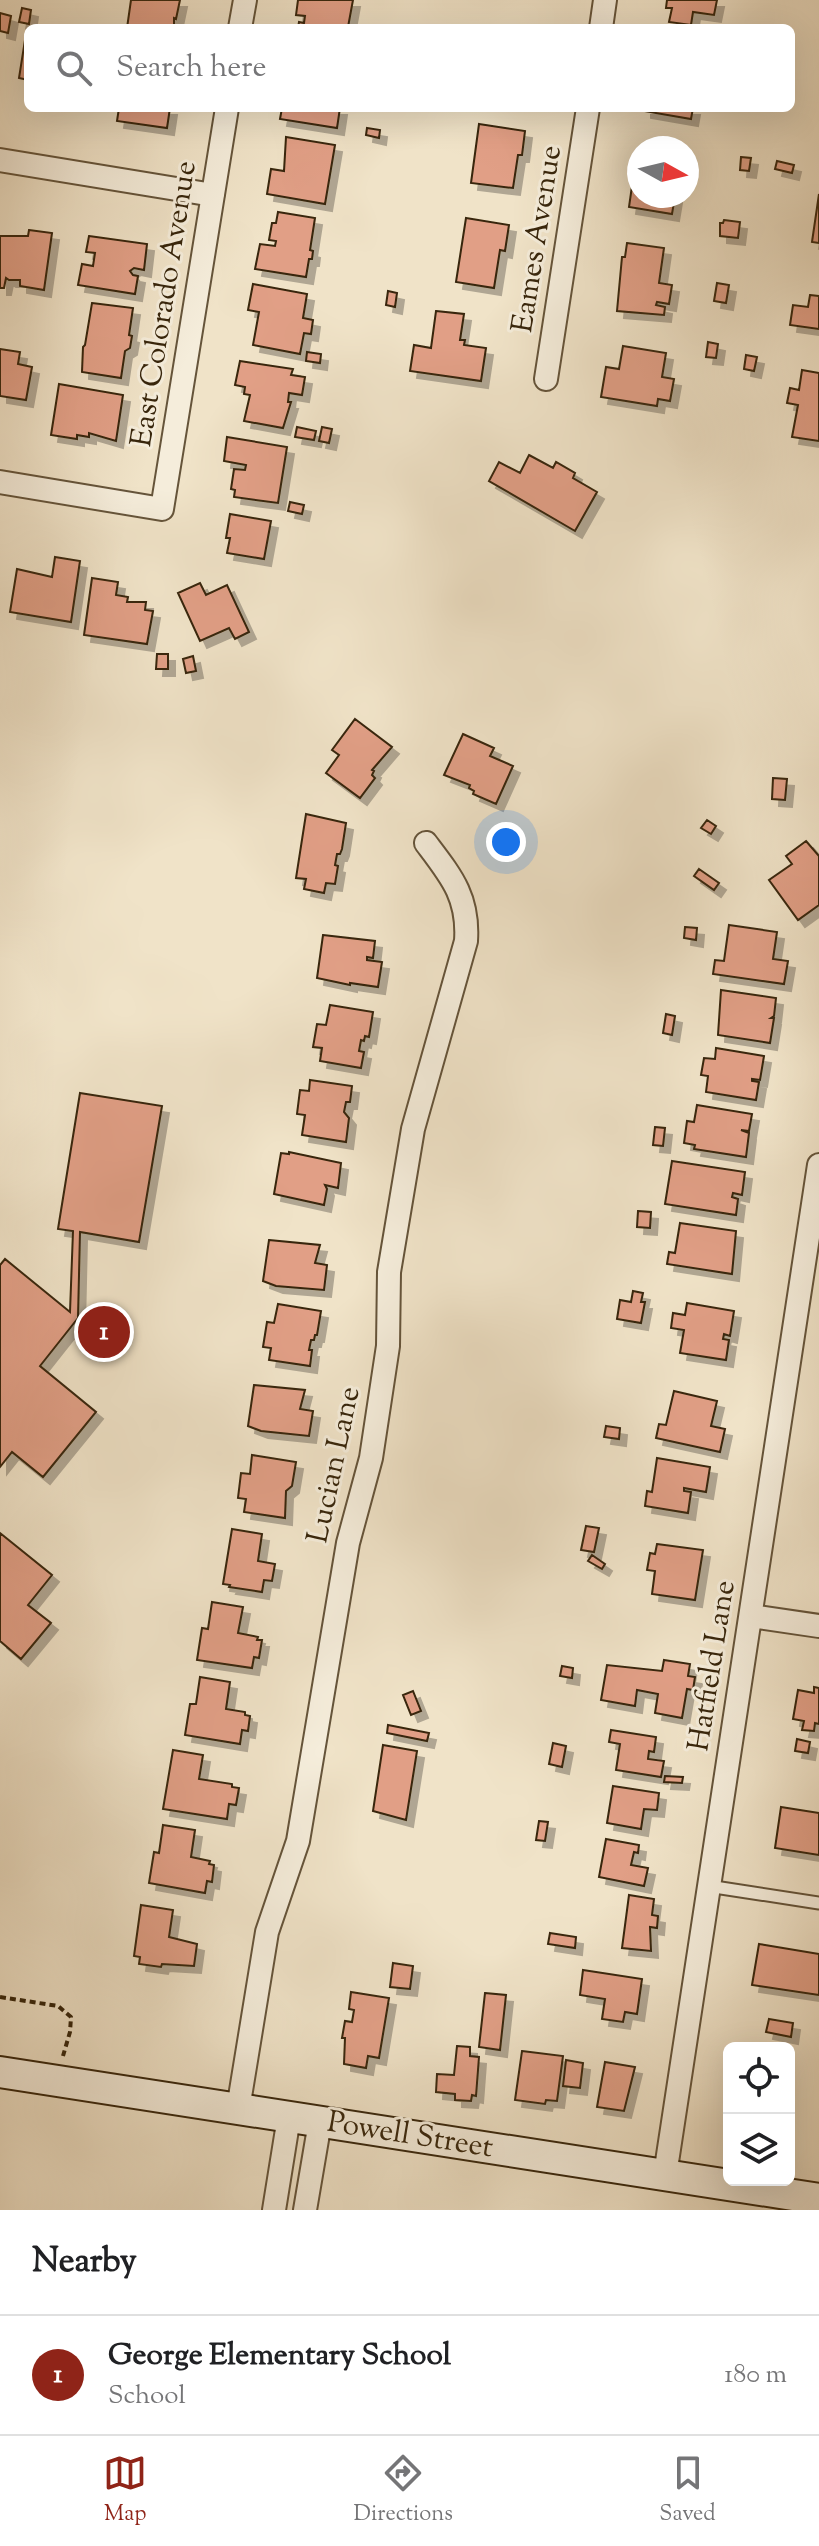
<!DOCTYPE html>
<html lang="en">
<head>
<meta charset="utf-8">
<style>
	:root { --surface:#fff; --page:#f6f6f6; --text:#202124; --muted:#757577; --line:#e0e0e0; --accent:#8f2418 }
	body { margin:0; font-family:"Sorts Mill Goudy",serif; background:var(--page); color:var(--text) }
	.controls { position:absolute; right:24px; bottom:24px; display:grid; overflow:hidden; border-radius:12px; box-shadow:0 8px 32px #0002 }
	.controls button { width:72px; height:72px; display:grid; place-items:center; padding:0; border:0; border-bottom:2px solid var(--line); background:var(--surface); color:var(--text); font:40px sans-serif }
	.compass { position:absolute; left:627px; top:136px; width:72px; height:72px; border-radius:50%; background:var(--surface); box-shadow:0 8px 32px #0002; rotate:98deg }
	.you { position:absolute; left:506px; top:842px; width:28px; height:28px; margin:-20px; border:6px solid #fff; border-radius:50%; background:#1a73e8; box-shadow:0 0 0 12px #1a73e833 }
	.badge { display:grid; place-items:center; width:52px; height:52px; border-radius:50%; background:var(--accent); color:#fff; font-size:26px; font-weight:700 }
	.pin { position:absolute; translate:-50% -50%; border:4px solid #fff; box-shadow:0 2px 8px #0006 }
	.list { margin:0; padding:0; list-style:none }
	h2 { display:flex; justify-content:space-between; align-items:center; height:104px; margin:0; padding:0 32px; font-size:34px }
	h2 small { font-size:26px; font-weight:400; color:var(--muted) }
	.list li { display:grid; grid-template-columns:52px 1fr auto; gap:24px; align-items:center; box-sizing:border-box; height:120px; padding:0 32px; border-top:2px solid var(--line) }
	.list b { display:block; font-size:30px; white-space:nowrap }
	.list p { margin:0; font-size:26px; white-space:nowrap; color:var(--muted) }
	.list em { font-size:26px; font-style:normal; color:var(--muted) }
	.icon { flex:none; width:44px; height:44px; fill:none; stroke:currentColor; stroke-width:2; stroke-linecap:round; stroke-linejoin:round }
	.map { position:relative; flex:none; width:819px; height:2210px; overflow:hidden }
	.search { position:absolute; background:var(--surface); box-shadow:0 8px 32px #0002; left:24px; right:24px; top:24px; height:88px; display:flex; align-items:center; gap:20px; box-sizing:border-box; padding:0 28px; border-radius:12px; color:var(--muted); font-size:30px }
	.sheet { height:224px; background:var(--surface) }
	nav { display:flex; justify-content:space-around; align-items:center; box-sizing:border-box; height:112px; border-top:2px solid var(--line); background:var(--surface); font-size:22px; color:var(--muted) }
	nav a { display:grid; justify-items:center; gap:4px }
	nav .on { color:var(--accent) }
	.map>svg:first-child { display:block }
	.building { fill:#e19f86; stroke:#37250b; stroke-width:2; filter:url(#shadow) }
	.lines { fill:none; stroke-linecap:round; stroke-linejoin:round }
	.lane-casing { stroke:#65543a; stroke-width:15 }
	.street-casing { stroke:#65543a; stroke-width:26 }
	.secondary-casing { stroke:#37250b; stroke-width:34 }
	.path { stroke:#37250b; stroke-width:4; stroke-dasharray:6 4; stroke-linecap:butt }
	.lane { stroke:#f5eddb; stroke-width:11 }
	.street { stroke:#f5eddb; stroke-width:22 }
	.secondary { stroke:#f5eddb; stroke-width:30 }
	.labels { text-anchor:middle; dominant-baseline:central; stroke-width:6; stroke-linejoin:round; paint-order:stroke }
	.street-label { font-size:30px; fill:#37250b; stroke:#f5eddb }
</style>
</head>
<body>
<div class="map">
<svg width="819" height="2210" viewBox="0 0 819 2210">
	<defs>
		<filter id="shadow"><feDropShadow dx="7" dy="7" stdDeviation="0" flood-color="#0004"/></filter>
	</defs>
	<rect width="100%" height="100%" fill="#f0e3c8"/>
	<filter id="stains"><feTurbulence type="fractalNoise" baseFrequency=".0025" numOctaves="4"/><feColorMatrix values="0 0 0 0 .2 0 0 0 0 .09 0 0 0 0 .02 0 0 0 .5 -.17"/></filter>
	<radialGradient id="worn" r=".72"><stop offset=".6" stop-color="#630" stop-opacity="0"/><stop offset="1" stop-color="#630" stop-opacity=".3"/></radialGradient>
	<path class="building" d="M 131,0 L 180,0 L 176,19 L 174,18 L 174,28 L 127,28 Z
		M 298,0 L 353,0 L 348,27 L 354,28 L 298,28 L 299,22 L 304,23 L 305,16 L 296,15 Z
		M 667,0 L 717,0 L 714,15 L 693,12 L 691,25 L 669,22 L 672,8 L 666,8 Z
		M 22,8 L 31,10 L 29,24 L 19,22 Z
		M 0,13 L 11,16 L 8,33 L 0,31 Z
		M 25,40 L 28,40 L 28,80 L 19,78 Z
		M 119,108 L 170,108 L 167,128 L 117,121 Z
		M 282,108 L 340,108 L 337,128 L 280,119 Z
		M 644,108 L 693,108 L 691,119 L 644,111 Z
		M 479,124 L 525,131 L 522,155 L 518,155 L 513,188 L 471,183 Z
		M 367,128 L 380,130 L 379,138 L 366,135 Z
		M 286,137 L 335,145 L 325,204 L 267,194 L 271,169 L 284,171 Z
		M 741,157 L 751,158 L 749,171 L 740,170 Z
		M 777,161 L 794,165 L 792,173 L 775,169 Z
		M 633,179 L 639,180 L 639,196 L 675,196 L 672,214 L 629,207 Z
		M 819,194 L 819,243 L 812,242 Z
		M 278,212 L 315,218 L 310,250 L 313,251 L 312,259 L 309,259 L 306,277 L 255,269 L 260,244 L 275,246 L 276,241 L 269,240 L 272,223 L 276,223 Z
		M 466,218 L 509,225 L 505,251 L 500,250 L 494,288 L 456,282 Z
		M 724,220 L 740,222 L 738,238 L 720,236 L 720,223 L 723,223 Z
		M 29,230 L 52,233 L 44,290 L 20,286 L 20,280 L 9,280 L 6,278 L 4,288 L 0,288 L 0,236 L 28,236 Z
		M 89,236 L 147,244 L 144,270 L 134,268 L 130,271 L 133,275 L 138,276 L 135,294 L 78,285 L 82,264 L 93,266 L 95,253 L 86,252 Z
		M 627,243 L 664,248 L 659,283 L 672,285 L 669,304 L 657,302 L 656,305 L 665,307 L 664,315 L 617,311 L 622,257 L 625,257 Z
		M 717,283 L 729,285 L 726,303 L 714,301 Z
		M 253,284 L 307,294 L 303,318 L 313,320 L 311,334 L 304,333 L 300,354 L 253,345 L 259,312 L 248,310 Z
		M 388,291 L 397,293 L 395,307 L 386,305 Z
		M 810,295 L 819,296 L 819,329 L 790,325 L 793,305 L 808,307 Z
		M 92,303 L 133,308 L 129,335 L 132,336 L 130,348 L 125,351 L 121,378 L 82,372 L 83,347 L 85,345 Z
		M 436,311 L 464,314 L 460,340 L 465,340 L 464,345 L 486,348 L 481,381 L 410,371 L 414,345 L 431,348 Z
		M 708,342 L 718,344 L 716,358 L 706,357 Z
		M 623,346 L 666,353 L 662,377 L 674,379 L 670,401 L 658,399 L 657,406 L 601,397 L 606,367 L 619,369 Z
		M 0,349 L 20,352 L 18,364 L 32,367 L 26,400 L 0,396 Z
		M 307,352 L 321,354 L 320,363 L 306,361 Z
		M 746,355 L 757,357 L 754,371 L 744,369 Z
		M 240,361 L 293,369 L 291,375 L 305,377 L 302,395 L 289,393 L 288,402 L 291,402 L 283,428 L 244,421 L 250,395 L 244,394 L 245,387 L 235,385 Z
		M 802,370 L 819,373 L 819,441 L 792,437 L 798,405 L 787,403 L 790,388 L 799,390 Z
		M 59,384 L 123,395 L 116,441 L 89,433 L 89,437 L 77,435 L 77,439 L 51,435 Z
		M 297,427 L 316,431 L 314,440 L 295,437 Z
		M 322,427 L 332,429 L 329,443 L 319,441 Z
		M 227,437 L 287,447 L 278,503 L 234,497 L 235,490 L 231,489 L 234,469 L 245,470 L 246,465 L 224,461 Z
		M 529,455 L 553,468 L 556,462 L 575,473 L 573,478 L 597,492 L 575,531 L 489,481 L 499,462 L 520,473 Z
		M 290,502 L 304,505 L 302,514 L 288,511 Z
		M 230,514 L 271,521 L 264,559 L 227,553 L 230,538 L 226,538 Z
		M 55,557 L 80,561 L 71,622 L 10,612 L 17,569 L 52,577 Z
		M 92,578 L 118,582 L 116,595 L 128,597 L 127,602 L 146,602 L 145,610 L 153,611 L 147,644 L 84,635 Z
		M 200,583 L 206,595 L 227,585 L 249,632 L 235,639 L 229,628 L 200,641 L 178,593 Z
		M 157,654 L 168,654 L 168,669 L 156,669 Z
		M 193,656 L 196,671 L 186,673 L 183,659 Z
		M 355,719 L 392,747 L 372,770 L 374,771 L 372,775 L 375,778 L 360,798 L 326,773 L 339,755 L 332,750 Z
		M 463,734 L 494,748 L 490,756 L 513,766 L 496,804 L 473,794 L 474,791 L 469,788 L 470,785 L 444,775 Z
		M 773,778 L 787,779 L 785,800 L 772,799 Z
		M 306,814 L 346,823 L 342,849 L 340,854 L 337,854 L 335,865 L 338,866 L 335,884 L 326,883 L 324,893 L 304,889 L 306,879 L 296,878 Z
		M 707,820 L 716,826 L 711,834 L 701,828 Z
		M 806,841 L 819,856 L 819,905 L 798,920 L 769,880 L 792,864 L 786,856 Z
		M 699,869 L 719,883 L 714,890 L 694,876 Z
		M 729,925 L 777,932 L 773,959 L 788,961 L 784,984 L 713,974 L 715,960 L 724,961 Z
		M 685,927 L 697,928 L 696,940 L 684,938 Z
		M 323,935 L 375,941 L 373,958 L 367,957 L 367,960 L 382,962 L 378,987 L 350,983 L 350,985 L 317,978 Z
		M 721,990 L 776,998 L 774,1016 L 771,1018 L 774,1018 L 770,1043 L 718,1035 Z
		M 330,1005 L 373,1012 L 369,1037 L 365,1036 L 364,1041 L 361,1040 L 359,1051 L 364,1052 L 361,1068 L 320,1061 L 322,1048 L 313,1047 L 317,1024 L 326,1025 Z
		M 666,1014 L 675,1016 L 672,1035 L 663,1033 Z
		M 716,1048 L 764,1056 L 760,1080 L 752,1079 L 752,1081 L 759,1082 L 756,1100 L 706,1092 L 708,1076 L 701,1075 L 704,1058 L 715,1059 Z
		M 310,1080 L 352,1086 L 350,1102 L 346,1102 L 344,1112 L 349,1118 L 346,1142 L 302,1135 L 305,1115 L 297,1114 L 300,1090 L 309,1091 Z
		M 80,1093 L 162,1106 L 139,1242 L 80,1232 L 78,1318 L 40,1366 L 96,1412 L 43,1477 L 12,1452 L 0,1467 L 0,1265 L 5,1259 L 70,1312 L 73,1231 L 58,1229 Z
		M 697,1105 L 752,1114 L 749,1131 L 741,1130 L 749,1133 L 746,1157 L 694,1149 L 695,1145 L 684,1143 L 687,1121 L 694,1122 Z
		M 655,1127 L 665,1128 L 663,1146 L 653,1145 Z
		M 289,1152 L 341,1163 L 338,1188 L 325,1185 L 327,1189 L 324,1205 L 274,1194 L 281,1153 L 289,1154 Z
		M 672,1161 L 745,1172 L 742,1195 L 733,1193 L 732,1197 L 738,1199 L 736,1215 L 665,1204 Z
		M 638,1211 L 651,1212 L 650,1228 L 637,1227 Z
		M 680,1223 L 736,1231 L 732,1274 L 667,1264 L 669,1252 L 675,1253 Z
		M 269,1240 L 320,1245 L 315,1263 L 327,1265 L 324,1290 L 276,1286 L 263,1281 Z
		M 633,1291 L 643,1293 L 641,1302 L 645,1302 L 641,1323 L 617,1319 L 620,1300 L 631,1302 Z
		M 687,1303 L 734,1311 L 730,1336 L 724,1334 L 723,1339 L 729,1340 L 726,1360 L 680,1353 L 684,1330 L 671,1328 L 673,1313 L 685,1315 Z
		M 278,1304 L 321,1311 L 317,1335 L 315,1335 L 314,1340 L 311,1340 L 309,1350 L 312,1350 L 310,1366 L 269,1360 L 271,1348 L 263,1347 L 267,1322 L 274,1323 Z
		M 254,1385 L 305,1390 L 300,1409 L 313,1411 L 309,1436 L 261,1431 L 248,1426 Z
		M 674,1391 L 717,1401 L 711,1426 L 725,1429 L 720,1452 L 656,1438 L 659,1424 L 666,1425 Z
		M 606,1426 L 620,1428 L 619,1439 L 604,1437 Z
		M 252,1455 L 296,1462 L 292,1486 L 286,1491 L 285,1518 L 244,1512 L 246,1499 L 238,1498 L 241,1473 L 250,1474 Z
		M 657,1458 L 710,1467 L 706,1492 L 684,1488 L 684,1491 L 691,1492 L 688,1513 L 645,1506 L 647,1491 L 652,1492 Z
		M 586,1526 L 599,1528 L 594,1552 L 581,1550 Z
		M 232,1529 L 262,1534 L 258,1561 L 275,1564 L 272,1581 L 264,1580 L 262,1592 L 229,1587 L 230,1585 L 223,1584 Z
		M 0,1533 L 52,1575 L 28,1605 L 51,1623 L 21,1659 L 0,1641 Z
		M 657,1544 L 703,1550 L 695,1600 L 652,1594 L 655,1571 L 647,1570 L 650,1553 L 655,1554 Z
		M 592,1555 L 605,1564 L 602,1569 L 588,1561 Z
		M 212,1602 L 243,1607 L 238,1633 L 258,1637 L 257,1640 L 262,1640 L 259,1658 L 254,1657 L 252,1668 L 197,1660 L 202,1628 L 208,1629 Z
		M 664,1660 L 690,1664 L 688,1676 L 695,1677 L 693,1690 L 687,1689 L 682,1718 L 655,1713 L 658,1694 L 637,1690 L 635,1706 L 601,1700 L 607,1665 L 662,1671 Z
		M 562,1666 L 573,1668 L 572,1678 L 560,1676 Z
		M 200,1677 L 230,1682 L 226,1709 L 245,1712 L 245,1715 L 250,1716 L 248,1731 L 242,1730 L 240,1744 L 185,1735 L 190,1704 L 196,1704 Z
		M 814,1687 L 819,1688 L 819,1724 L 815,1723 L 814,1731 L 802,1730 L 804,1721 L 793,1719 L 798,1690 L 814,1693 Z
		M 413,1691 L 421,1711 L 411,1715 L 403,1695 Z
		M 388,1725 L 429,1733 L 427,1741 L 387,1733 Z
		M 611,1730 L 656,1737 L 654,1752 L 649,1751 L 648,1759 L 664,1761 L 661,1777 L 616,1770 L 620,1744 L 609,1742 Z
		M 797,1739 L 810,1742 L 808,1753 L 795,1751 Z
		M 553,1743 L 566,1746 L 562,1767 L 549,1764 Z
		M 383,1745 L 417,1751 L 406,1820 L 373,1811 Z
		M 173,1750 L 203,1755 L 199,1779 L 232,1784 L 232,1787 L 239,1788 L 236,1805 L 229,1804 L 227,1819 L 163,1809 Z
		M 665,1776 L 683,1777 L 682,1783 L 664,1782 Z
		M 613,1786 L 659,1793 L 657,1810 L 644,1809 L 641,1829 L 607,1823 Z
		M 781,1807 L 819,1813 L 819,1855 L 775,1848 Z
		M 539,1821 L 548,1822 L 545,1841 L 536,1840 Z
		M 163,1825 L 195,1830 L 191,1857 L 210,1861 L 209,1864 L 214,1865 L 212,1882 L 207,1881 L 205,1893 L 149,1883 L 154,1852 L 159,1853 Z
		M 606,1839 L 639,1845 L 638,1853 L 634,1852 L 631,1865 L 648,1868 L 644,1886 L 599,1877 Z
		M 629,1895 L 654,1899 L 652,1915 L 658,1916 L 657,1928 L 650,1927 L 651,1951 L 622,1948 Z
		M 141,1905 L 173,1910 L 169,1937 L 197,1944 L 194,1966 L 162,1964 L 161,1967 L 139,1964 L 140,1957 L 134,1956 Z
		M 550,1933 L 576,1937 L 575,1948 L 548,1944 Z
		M 759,1944 L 819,1954 L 819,1995 L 752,1985 Z
		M 393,1963 L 413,1966 L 410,1989 L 390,1987 Z
		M 583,1970 L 642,1979 L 637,2014 L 625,2012 L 623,2022 L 602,2019 L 605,1999 L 580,1995 Z
		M 351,1992 L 389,1998 L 379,2058 L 368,2056 L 366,2068 L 344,2064 L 345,2038 L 342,2038 L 345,2021 L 352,2022 L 354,2010 L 349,2009 Z
		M 485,1993 L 506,1995 L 500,2050 L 479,2047 Z
		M 769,2019 L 793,2023 L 791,2037 L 766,2032 Z
		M 457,2046 L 470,2047 L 470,2056 L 479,2057 L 476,2096 L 472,2095 L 471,2101 L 455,2100 L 455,2094 L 436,2092 L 437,2074 L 454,2075 Z
		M 522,2051 L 563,2056 L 557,2101 L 546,2100 L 545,2104 L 515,2100 Z
		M 566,2060 L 583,2063 L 580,2088 L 563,2086 Z
		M 605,2062 L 635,2067 L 624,2111 L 597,2107 Z"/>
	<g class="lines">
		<g class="lane-casing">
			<path id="lane" d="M 708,1886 L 819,1903"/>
		</g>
		<g class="street-casing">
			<path id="street" d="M 240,28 L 245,0
				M 601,28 L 605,0
				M 0,160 L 213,195
				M 546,379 L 588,108
				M 0,482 L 162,509 L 227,108
				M 751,1616 L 819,1626
				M 238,2109 L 267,1932 L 298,1841 L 348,1543 L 371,1458 L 388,1346 L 389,1272 L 413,1129 L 466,941 C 469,897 451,876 426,843
				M 665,2175 L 819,1165
				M 274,2210 L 289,2117
				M 305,2210 L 320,2122"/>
		</g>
		<g class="secondary-casing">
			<path id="secondary" d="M 0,2072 L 819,2199"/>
		</g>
		<path class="path" d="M 0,1997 L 58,2006 L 71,2017 L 70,2032 L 63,2056"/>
		<use href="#lane" class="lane"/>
		<use href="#street" class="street"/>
		<use href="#secondary" class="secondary"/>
	</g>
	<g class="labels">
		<g class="street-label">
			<text transform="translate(538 239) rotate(-81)">Eames Avenue</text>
			<text transform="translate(165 304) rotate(-81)">East Colorado Avenue</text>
			<text transform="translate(335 1465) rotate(-78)">Lucian Lane</text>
			<text transform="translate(713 1666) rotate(-81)">Hatfield Lane</text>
			<text transform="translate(410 2136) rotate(9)">Powell Street</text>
		</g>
	</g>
	<rect width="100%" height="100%" filter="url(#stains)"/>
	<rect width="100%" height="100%" fill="url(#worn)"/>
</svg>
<div class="controls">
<button><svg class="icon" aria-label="locate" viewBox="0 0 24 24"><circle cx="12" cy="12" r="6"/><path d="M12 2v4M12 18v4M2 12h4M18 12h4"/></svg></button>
<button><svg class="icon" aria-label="layers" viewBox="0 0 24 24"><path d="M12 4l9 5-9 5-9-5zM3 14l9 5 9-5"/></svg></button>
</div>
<svg class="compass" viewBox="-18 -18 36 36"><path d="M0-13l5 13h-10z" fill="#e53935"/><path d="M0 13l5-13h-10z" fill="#757577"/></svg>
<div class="you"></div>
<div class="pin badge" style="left:104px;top:1332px">1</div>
<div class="search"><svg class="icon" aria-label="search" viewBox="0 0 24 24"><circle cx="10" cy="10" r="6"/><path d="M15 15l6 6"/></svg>Search here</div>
</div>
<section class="sheet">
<h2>Nearby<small></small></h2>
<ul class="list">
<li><span class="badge">1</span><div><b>George Elementary School</b><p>School</p></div><em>180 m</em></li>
</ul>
</section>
<nav>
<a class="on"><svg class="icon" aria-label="map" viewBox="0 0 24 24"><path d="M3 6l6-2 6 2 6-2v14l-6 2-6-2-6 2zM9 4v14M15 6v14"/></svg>Map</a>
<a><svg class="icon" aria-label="directions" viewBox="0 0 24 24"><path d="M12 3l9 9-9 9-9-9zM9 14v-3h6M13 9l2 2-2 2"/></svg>Directions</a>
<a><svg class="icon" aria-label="saved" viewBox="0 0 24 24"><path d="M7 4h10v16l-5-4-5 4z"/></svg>Saved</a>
</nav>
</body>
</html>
